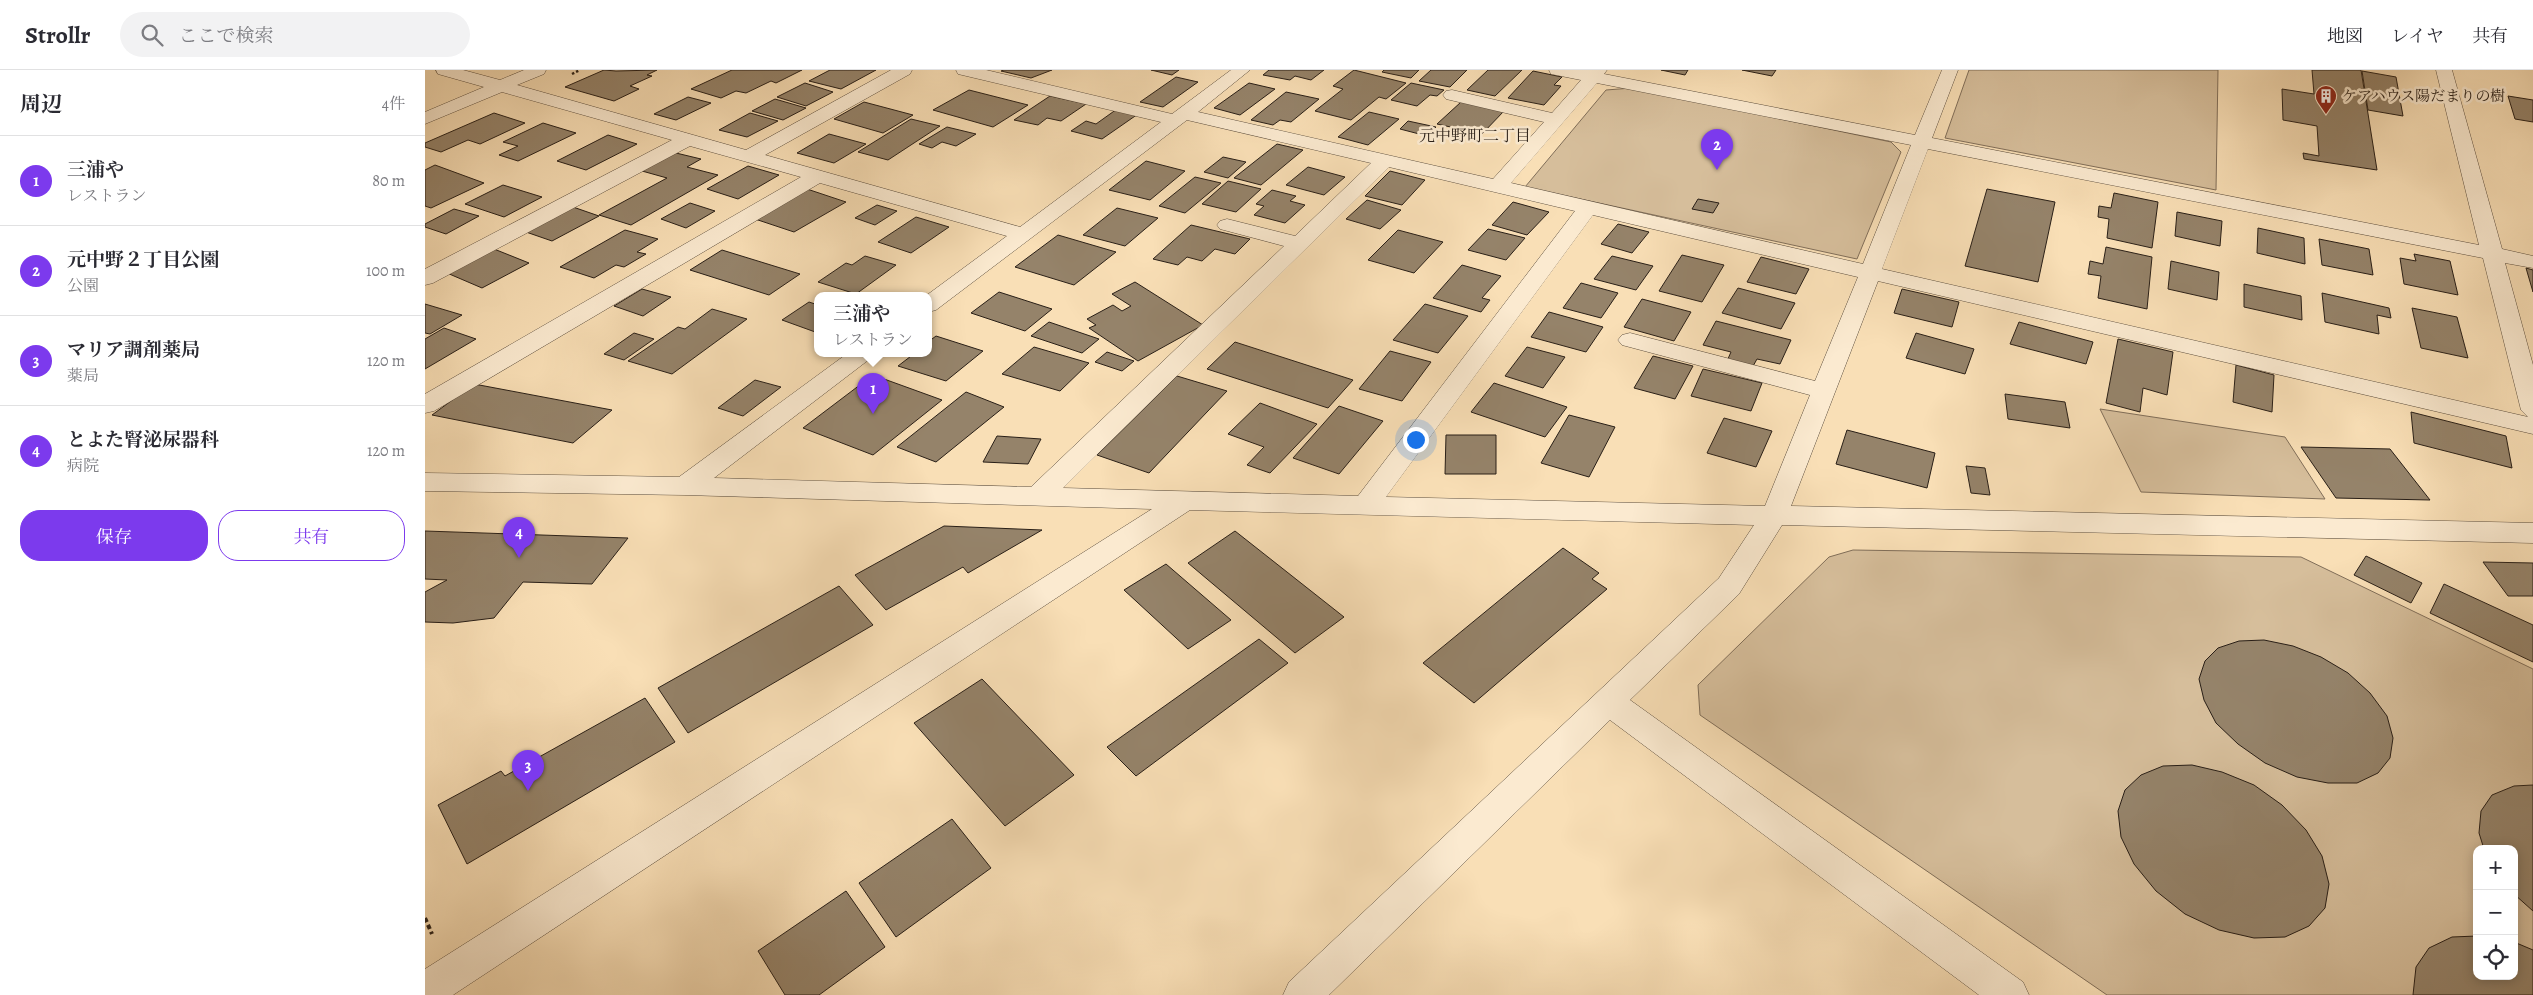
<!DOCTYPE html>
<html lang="ja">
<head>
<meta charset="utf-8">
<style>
	:root { --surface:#fff; --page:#f2f2f3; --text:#2b2b33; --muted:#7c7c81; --line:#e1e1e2; --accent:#7c3aed }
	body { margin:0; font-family:Alegreya,"Noto Serif JP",serif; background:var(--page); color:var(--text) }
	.controls { position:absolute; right:15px; bottom:15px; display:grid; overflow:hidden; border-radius:10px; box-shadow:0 2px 12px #0003 }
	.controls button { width:45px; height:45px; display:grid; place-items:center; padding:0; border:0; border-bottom:1px solid var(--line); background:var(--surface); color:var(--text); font:25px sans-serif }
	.you { position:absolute; left:990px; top:369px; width:18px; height:18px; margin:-12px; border:4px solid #fff; border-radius:50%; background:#1a73e8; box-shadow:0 0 0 8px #1a73e833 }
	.badge { display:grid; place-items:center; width:32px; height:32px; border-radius:50%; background:var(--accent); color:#fff; font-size:16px; font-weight:700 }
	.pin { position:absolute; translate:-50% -41px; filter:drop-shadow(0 1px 2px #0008) }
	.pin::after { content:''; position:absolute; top:26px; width:18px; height:15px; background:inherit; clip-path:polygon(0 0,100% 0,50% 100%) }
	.popup { position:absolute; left:389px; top:222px; width:118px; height:65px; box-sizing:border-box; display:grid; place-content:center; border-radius:10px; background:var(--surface); filter:drop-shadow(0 1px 4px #0005); font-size:16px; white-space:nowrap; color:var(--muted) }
	.popup b { font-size:19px; color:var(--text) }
	.popup::after { content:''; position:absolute; left:50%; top:100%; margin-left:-10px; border:10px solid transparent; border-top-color:var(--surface) }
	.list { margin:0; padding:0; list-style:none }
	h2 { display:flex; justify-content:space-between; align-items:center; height:65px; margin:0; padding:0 20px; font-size:21px }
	h2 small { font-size:16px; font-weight:400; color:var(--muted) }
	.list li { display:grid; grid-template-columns:32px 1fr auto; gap:15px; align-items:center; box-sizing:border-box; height:90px; padding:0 20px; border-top:1px solid var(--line) }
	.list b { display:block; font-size:19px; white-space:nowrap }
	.list p { margin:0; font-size:16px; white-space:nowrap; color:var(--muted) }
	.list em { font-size:16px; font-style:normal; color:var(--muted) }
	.actions { display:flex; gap:10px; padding:15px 20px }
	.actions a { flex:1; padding:11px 0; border:1px solid var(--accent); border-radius:20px; text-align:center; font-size:18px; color:var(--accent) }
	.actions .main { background:var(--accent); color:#fff }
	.icon { flex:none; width:28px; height:28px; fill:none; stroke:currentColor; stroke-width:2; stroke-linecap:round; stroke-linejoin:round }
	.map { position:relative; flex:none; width:2108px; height:925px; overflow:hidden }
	header { display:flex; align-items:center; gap:30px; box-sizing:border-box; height:70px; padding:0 25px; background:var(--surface); border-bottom:1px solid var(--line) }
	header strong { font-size:24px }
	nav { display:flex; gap:28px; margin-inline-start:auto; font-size:18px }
	.search { width:350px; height:45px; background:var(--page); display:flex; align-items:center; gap:12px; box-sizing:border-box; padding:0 18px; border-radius:28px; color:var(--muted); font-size:19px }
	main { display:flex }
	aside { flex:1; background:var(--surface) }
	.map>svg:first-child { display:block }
	.green { fill:#d6be9b; stroke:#806e59; fill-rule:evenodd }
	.building { fill:#95836a; stroke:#291f17 }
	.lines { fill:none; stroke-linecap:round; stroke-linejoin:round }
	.minor-casing { stroke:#5d4f3f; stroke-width:1 }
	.path-far1 { stroke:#291f17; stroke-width:2.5; stroke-dasharray:2.5 2; stroke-linecap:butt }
	.path { stroke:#291f17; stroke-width:4; stroke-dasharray:4.5 3; stroke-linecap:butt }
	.minor { fill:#fbead0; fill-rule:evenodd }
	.labels { text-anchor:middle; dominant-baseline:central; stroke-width:5; stroke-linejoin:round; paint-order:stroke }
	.far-poi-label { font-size:15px; fill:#291f17; stroke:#fbead0; text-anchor:start }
	.far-neighbourhood-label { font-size:16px; fill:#291f17; stroke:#fbead0 }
</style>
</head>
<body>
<header>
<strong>Strollr</strong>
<div class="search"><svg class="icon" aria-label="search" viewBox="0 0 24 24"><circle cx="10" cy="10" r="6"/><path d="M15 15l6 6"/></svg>ここで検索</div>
<nav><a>地図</a><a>レイヤ</a><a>共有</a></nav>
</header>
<main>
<aside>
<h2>周辺<small>4件</small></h2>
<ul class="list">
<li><span class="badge">1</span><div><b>三浦や</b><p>レストラン</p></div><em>80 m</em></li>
<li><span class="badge">2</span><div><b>元中野２丁目公園</b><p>公園</p></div><em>100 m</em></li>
<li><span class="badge">3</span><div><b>マリア調剤薬局</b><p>薬局</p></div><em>120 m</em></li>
<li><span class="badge">4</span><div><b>とよた腎泌尿器科</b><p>病院</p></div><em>120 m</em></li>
</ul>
<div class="actions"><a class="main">保存</a><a>共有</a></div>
</aside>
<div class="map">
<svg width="2108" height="925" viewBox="0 0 2108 925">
	<rect width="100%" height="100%" fill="#f9dfb6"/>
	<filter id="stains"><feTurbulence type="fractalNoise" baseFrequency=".004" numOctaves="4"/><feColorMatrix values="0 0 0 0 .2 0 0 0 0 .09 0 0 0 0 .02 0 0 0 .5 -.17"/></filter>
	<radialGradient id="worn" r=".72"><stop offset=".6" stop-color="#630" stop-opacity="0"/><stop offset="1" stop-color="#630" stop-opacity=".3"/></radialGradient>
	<path class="green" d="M 1544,0 L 1793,0 L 1791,120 L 1520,68 Z
		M 1207,18 L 1466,72 L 1476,82 L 1432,189 L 1100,117 L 1181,20 Z
		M 1675,339 L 1860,367 L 1900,429 L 1716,422 Z
		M 1428,480 L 1876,487 L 2108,599 L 2108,925 L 1682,925 L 1275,645 L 1273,615 L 1404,487 ZM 2052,779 L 2089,779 L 2089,906 L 2052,906 Z"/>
	<path class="building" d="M 179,0 L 191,1 L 232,0 L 222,5 L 227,6 L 205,16 L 214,19 L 189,31 L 140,17 Z
		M 307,0 L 377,0 L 351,13 L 346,11 L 321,23 L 311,21 L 296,28 L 266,19 Z
		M 405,0 L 451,0 L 416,19 L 384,11 Z
		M 579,0 L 627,0 L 606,8 L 576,1 Z
		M 726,0 L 754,0 L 747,5 Z
		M 844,0 L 899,0 L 886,10 L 870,6 L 865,10 L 838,5 Z
		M 929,0 L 981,13 L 961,29 L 954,27 L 926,50 L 890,41 L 918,19 L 908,16 Z
		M 959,0 L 994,0 L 986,8 L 957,2 Z
		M 1006,0 L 1042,0 L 1025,17 L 994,11 Z
		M 1063,0 L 1097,0 L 1070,26 L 1042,20 Z
		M 1236,0 L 1263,0 L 1260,5 Z
		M 1317,0 L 1351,0 L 1347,6 Z
		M 1887,0 L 1936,0 L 1952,100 L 1879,89 L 1878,83 L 1894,86 L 1892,56 L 1858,50 L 1857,19 L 1889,24 Z
		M 1108,1 L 1137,7 L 1129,15 L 1136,16 L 1119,35 L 1083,28 Z
		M 1937,1 L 1971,7 L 1978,46 L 1943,40 Z
		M 751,7 L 773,12 L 738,37 L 715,32 Z
		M 380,13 L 408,22 L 381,36 L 352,27 Z
		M 824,13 L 850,19 L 815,45 L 789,38 Z
		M 986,13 L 1019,20 L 1012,26 L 1005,25 L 992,36 L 966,30 Z
		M 544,20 L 603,35 L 568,57 L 508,40 Z
		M 861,22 L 894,29 L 866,52 L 855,50 L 848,55 L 826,50 Z
		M 625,26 L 661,34 L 636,51 L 622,48 L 613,55 L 589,50 Z
		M 2083,26 L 2108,30 L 2108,52 L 2090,49 Z
		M 263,27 L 286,33 L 251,50 L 229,44 Z
		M 350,29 L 381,38 L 358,50 L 327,41 Z
		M 439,32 L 488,45 L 458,63 L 409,49 Z
		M 1036,32 L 1079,41 L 1057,64 L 1012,54 Z
		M 692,39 L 713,44 L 677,69 L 646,61 L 661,51 L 671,54 Z
		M 944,42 L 974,49 L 943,75 L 913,67 Z
		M 69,43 L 100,53 L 55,74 L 43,70 L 16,82 L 0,77 L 0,73 Z
		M 325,43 L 353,51 L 322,67 L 294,60 Z
		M 486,49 L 515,56 L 463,90 L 433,82 Z
		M 983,51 L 1011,57 L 1002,66 L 975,59 Z
		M 118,53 L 151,63 L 93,91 L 74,85 L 93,76 L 78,72 Z
		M 522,57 L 551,64 L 531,76 L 517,72 L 507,78 L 494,74 Z
		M 404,64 L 441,74 L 409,93 L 372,83 Z
		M 183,65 L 212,74 L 161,100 L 132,91 Z
		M 852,74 L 878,80 L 836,115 L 809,108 Z
		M 251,83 L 276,89 L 262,97 L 293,105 L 206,155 L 174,145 L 242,108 L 217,101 Z
		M 798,87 L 821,92 L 803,108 L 779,102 Z
		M 721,91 L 760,101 L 725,130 L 684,120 Z
		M 10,95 L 59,113 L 6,138 L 0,136 L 0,100 Z
		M 323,96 L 354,105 L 313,129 L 282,119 Z
		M 883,97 L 920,107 L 899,125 L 861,115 Z
		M 965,101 L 1000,110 L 977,135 L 940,126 Z
		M 770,107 L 796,113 L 760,143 L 734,136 Z
		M 803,111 L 836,119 L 811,142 L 777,134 Z
		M 78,115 L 117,127 L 79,147 L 40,134 Z
		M 382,119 L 421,132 L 369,162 L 330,149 Z
		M 1562,119 L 1630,132 L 1613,212 L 1540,196 Z
		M 847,120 L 871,126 L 865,131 L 880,135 L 860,153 L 829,145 L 839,136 L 831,134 Z
		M 1689,123 L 1733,132 L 1727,178 L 1682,168 L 1684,149 L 1673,147 L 1674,136 L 1686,138 Z
		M 1273,129 L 1294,133 L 1288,143 L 1267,139 Z
		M 942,130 L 976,140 L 955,159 L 921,149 Z
		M 1088,132 L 1124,142 L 1102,165 L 1067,155 Z
		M 265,133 L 290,141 L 261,158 L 236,149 Z
		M 452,135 L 472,141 L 450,155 L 430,148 Z
		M 148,137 L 174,146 L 127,171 L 101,162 Z
		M 692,138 L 733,148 L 700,176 L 658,165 Z
		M 29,139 L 54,146 L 21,164 L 0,157 L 0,154 Z
		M 1752,142 L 1797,151 L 1795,176 L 1750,166 Z
		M 491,147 L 524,157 L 486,183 L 453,172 Z
		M 1193,154 L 1224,162 L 1207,183 L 1176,174 Z
		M 766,155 L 825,169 L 810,184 L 790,179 L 777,191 L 762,187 L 753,195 L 728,189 Z
		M 1833,158 L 1879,168 L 1880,194 L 1832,183 Z
		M 1063,159 L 1100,168 L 1081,190 L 1043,180 Z
		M 200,160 L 233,169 L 212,182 L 221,184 L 199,197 L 191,195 L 169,208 L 135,197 Z
		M 973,160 L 1018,172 L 989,203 L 943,190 Z
		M 633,165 L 691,182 L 649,215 L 590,197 Z
		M 1894,169 L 1944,179 L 1948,205 L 1897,195 Z
		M 1681,177 L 1727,187 L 1722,239 L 1673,228 L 1676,206 L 1663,204 L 1665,191 L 1678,194 Z
		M 69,179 L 104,193 L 57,218 L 22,203 Z
		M 297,180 L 375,204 L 344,225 L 265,200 Z
		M 1989,184 L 2025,191 L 2033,225 L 1979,214 L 1975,188 L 1991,191 Z
		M 1257,185 L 1299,195 L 1277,232 L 1234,221 Z
		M 440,186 L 471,195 L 431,224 L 393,212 L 421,193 L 427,195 Z
		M 1187,186 L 1228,196 L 1211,220 L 1169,209 Z
		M 1336,187 L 1384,199 L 1371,224 L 1322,212 Z
		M 1746,191 L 1794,202 L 1792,230 L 1743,219 Z
		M 1037,195 L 1076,206 L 1057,228 L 1065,230 L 1056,242 L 1008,228 Z
		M 2101,198 L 2108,200 L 2108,222 Z
		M 710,212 L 778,255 L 713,291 L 664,258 L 671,255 L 662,249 L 688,235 L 697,241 L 706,236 L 687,224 Z
		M 1156,213 L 1193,223 L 1176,248 L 1138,238 Z
		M 1819,214 L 1876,226 L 1877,250 L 1819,237 Z
		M 1313,218 L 1370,233 L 1356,259 L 1297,243 Z
		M 217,219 L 246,227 L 218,246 L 189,236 Z
		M 1477,219 L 1534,232 L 1527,257 L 1469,243 Z
		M 574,222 L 627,239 L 600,261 L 546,243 Z
		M 1897,223 L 1964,238 L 1966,248 L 1952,245 L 1954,264 L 1900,252 Z
		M 1217,229 L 1266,242 L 1249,271 L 1199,257 Z
		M 384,232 L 393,235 L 393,263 L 357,250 Z
		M 0,234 L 37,245 L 5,264 L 0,263 Z
		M 1000,234 L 1043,246 L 1013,283 L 968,270 Z
		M 1987,238 L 2032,247 L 2043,288 L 1996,278 Z
		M 287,239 L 322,249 L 247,304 L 203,291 L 253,257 L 260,259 Z
		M 1124,242 L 1178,257 L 1161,282 L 1106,267 Z
		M 1291,251 L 1366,270 L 1355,294 L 1332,289 L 1327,298 L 1302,291 L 1306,282 L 1278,275 Z
		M 624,252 L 674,269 L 657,283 L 606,266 Z
		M 1594,252 L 1668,272 L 1661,294 L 1585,274 Z
		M 19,258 L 51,269 L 0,299 L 0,269 Z
		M 209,263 L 229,269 L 199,290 L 179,284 Z
		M 1491,263 L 1549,279 L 1540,304 L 1481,288 Z
		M 511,266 L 558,281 L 521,311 L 473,296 L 490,283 L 503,283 L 503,272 Z
		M 1693,269 L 1748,282 L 1742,325 L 1718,318 L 1715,342 L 1681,333 Z
		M 810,272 L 928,310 L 903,338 L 782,299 Z
		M 609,277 L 664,293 L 635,321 L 577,304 Z
		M 1102,277 L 1140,287 L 1118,318 L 1080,306 Z
		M 965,281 L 1006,292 L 977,331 L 934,319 Z
		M 682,282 L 709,291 L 697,301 L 670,292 Z
		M 1228,286 L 1268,296 L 1250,329 L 1209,318 Z
		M 1811,295 L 1849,305 L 1847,342 L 1808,332 Z
		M 1278,299 L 1337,313 L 1326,341 L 1266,326 Z
		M 448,305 L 517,330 L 448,385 L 378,358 Z
		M 752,306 L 802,321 L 724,403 L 672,385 Z
		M 330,310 L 356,317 L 318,346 L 293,338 Z
		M 1069,313 L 1142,337 L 1120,367 L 1046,342 Z
		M 49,314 L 187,340 L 148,373 L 7,345 Z
		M 541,322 L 579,337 L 511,392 L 472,377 Z
		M 1580,324 L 1640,332 L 1645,358 L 1583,349 Z
		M 835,333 L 892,354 L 845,403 L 822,395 L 839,377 L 803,364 Z
		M 914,336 L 958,351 L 914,404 L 868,388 Z
		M 1986,342 L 2081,366 L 2087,398 L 1989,373 Z
		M 1144,345 L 1190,357 L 1164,407 L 1116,393 Z
		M 1299,348 L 1347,361 L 1331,397 L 1282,383 Z
		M 1422,360 L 1510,383 L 1502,418 L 1411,394 Z
		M 1021,365 L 1071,365 L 1071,404 L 1020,404 Z
		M 572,366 L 616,369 L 603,394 L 558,392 Z
		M 1876,377 L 1965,379 L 2005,430 L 1911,428 Z
		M 1541,396 L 1560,398 L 1565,425 L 1546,423 Z
		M 519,456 L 617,460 L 543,503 L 538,497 L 461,540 L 430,505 Z
		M 0,461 L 203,468 L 167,514 L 98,512 L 69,548 L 28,553 L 0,552 L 0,522 L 22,510 L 0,509 Z
		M 810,461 L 919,547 L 870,583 L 763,493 Z
		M 1138,478 L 1174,503 L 1167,509 L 1182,519 L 1049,633 L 998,593 Z
		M 1941,486 L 1997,513 L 1986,533 L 1929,505 Z
		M 2058,492 L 2108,493 L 2108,526 L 2083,526 Z
		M 741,494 L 806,550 L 763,579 L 699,520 Z
		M 2019,514 L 2108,555 L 2108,592 L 2005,543 Z
		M 414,516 L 448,555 L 263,663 L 233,618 Z
		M 834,569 L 863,593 L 711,706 L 682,677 Z
		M 1839,570 L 1868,576 L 1896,587 L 1923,603 L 1945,623 L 1962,646 L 1968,668 L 1965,688 L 1953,703 L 1932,713 L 1903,713 L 1872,707 L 1840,693 L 1813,674 L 1791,653 L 1779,630 L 1774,609 L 1780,591 L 1793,578 L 1814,571 Z
		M 557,609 L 649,705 L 580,756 L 489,653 Z
		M 220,628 L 250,672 L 42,794 L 13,735 L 76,701 L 80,706 Z
		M 1767,695 L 1797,702 L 1829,715 L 1857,735 L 1881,760 L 1897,786 L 1904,814 L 1900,838 L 1884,856 L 1860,867 L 1829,868 L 1794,860 L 1760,844 L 1731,821 L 1709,794 L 1696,767 L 1693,741 L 1700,720 L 1716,705 L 1738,696 Z
		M 2108,715 L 2108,841 L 2089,824 L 2089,779 L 2059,779 L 2054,763 L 2056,741 L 2067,725 L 2089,716 Z
		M 527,749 L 566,798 L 471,867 L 434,813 Z
		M 421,821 L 460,877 L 394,925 L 360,925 L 333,881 Z
		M 2052,866 L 2052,906 L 2089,906 L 2089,872 L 2108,880 L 2108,925 L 1988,925 L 1991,897 L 2004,878 L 2027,867 Z"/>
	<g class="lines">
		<g class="minor-casing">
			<path id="minor" d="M 11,0 L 38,0 L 75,10 L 99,0 L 121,0 L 119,4 L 92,15 L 321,80 L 466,0 L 487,0 L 485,4 L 340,85 L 595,157 L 736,52 L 533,4 L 531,0 L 561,0 L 747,44 L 806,0 L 825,0 L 773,42 L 1068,109 L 1119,52 L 1021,29 L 1018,25 L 1021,21 L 1027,20 L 1127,43 L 1156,10 L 1126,4 L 1124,0 L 1182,0 L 1179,4 L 1490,65 L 1517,0 L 1533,0 L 1507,68 L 2054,175 L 2011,0 L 2027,0 L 2077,179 L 2108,186 L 2108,198 L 2080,193 L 2108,295 L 2108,364 L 1453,211 L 1366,436 L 2108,453 L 2108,473 L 1357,455 L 1314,524 L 1205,630 L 1598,912 L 1604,925 L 1554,925 L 1185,650 L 904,925 L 858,925 L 864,912 L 1294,508 L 1329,455 L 765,440 L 28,925 L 0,925 L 0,899 L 727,439 L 260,425 L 0,421 L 0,403 L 254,407 L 423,283 L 450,283 L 446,288 L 289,408 L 606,417 L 859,176 L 795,159 L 792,155 L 795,151 L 802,149 L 870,166 L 946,93 L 762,50 L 511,240 L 503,242 L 502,225 L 582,166 L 395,113 L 9,341 L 0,343 L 0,324 L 376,107 L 265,76 L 8,213 L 0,215 L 0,199 L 247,70 L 77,22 L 0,54 L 0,42 L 59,17 L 13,4 ZM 1172,13 L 1486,75 L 1438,194 L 1086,113 ZM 1503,79 L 2058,188 L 2096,340 L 2103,347 L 1457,199 ZM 964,97 L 1150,141 L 933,426 L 638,418 ZM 1168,145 L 1433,207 L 1390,311 L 1205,263 L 1197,265 L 1193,270 L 1197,275 L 1385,325 L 1340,436 L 961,427 Z"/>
		</g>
		<path class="path-far1" d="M 147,4 L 155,0"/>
		<path class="path" d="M 0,848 L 7,864"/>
		<use href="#minor" class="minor"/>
	</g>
	<defs>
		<g id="building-pin" transform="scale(1.125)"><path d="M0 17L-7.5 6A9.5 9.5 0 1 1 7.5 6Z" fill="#8f2418" stroke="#fbead0"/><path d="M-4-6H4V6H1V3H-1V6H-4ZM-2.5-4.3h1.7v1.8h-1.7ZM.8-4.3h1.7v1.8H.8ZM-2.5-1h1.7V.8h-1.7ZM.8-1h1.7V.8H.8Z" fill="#fff"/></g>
	</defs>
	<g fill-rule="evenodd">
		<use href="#building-pin" x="1901" y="26"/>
	</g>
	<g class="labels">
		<g class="far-poi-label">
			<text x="1917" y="26">ケアハウス陽だまりの樹</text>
		</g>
		<g class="far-neighbourhood-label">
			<text x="1050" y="66">元中野町二丁目</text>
		</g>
	</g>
	<rect width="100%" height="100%" filter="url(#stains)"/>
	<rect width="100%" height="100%" fill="url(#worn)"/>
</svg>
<div class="controls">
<button>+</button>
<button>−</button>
<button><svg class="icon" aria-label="locate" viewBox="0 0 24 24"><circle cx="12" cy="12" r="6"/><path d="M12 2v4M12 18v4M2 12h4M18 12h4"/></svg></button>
</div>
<div class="you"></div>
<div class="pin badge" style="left:448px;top:344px">1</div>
<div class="popup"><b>三浦や</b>レストラン</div>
<div class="pin badge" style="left:1292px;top:100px">2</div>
<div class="pin badge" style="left:103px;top:721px">3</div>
<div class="pin badge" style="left:94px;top:488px">4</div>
</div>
</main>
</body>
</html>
